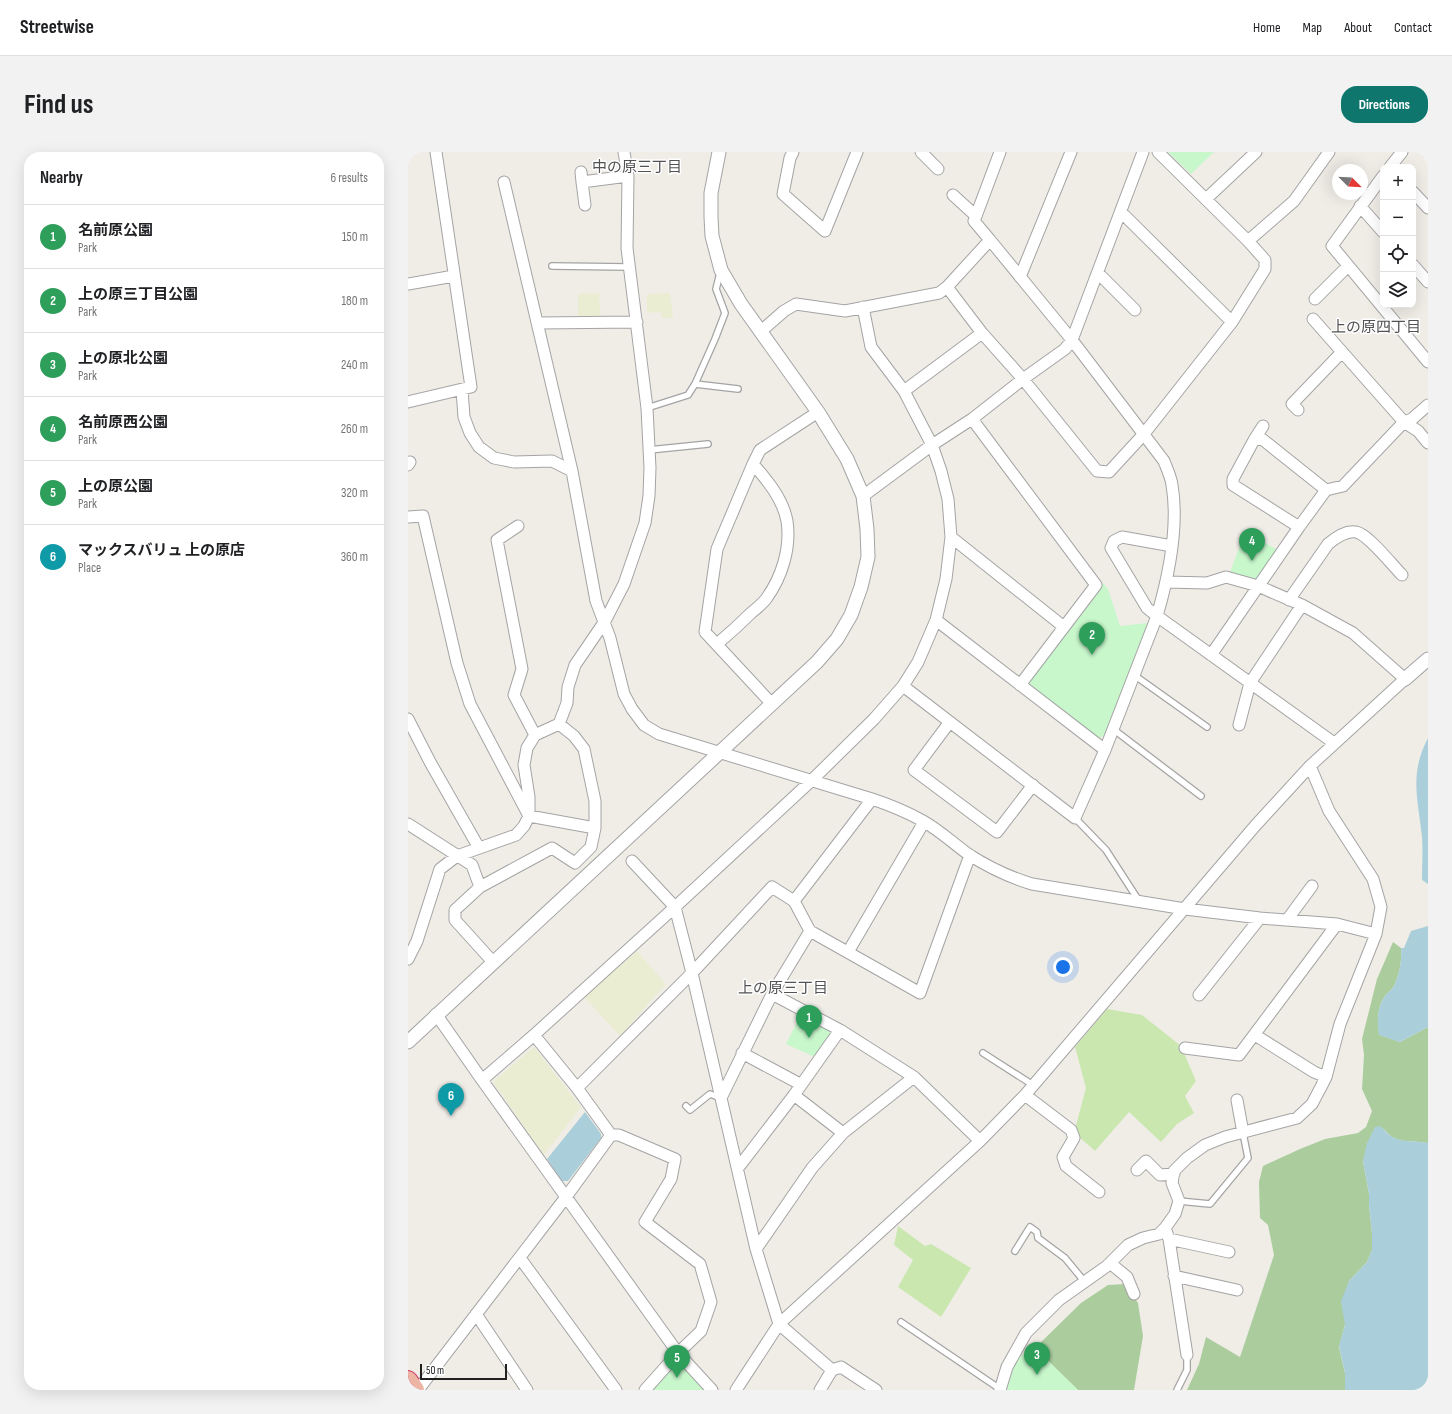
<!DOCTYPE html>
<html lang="en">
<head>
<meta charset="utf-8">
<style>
	:root { --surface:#fff; --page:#f2f2f2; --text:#202124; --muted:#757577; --line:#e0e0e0; --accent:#0f766e }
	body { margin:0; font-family:"Sofia Sans Condensed","Noto Sans JP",sans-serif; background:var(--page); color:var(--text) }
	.controls { position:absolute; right:12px; top:12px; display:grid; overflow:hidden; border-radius:8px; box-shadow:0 4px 16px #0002 }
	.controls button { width:36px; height:36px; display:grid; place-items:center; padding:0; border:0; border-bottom:1px solid var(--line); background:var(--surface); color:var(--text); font:20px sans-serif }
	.compass { position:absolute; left:924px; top:12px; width:36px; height:36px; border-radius:50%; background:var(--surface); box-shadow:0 4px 16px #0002; rotate:114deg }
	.scale { position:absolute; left:12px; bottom:10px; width:87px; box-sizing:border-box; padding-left:4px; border:2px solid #202020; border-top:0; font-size:11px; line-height:14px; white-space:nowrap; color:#202020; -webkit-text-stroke:3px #fff; paint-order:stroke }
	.you { position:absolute; left:655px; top:815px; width:14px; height:14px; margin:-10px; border:3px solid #fff; border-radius:50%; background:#1a73e8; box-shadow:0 0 0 6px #1a73e833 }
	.badge { display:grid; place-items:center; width:26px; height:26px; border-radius:50%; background:var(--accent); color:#fff; font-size:13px; font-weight:700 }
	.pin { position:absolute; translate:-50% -33px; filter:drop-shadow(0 1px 2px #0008) }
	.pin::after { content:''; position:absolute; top:21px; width:14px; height:12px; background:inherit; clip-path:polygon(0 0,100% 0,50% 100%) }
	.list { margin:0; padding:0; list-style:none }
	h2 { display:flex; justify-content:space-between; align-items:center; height:52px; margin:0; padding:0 16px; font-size:17px }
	h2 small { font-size:13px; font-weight:400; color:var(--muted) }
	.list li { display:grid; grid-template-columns:26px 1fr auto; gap:12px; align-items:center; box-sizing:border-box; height:64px; padding:0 16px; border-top:1px solid var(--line) }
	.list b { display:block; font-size:15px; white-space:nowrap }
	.list p { margin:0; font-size:13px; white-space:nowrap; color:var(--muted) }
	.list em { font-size:13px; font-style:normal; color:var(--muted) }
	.icon { flex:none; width:22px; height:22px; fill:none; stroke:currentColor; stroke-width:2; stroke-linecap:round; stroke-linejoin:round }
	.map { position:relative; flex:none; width:1020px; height:1238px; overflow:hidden; border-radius:16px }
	header { display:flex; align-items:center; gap:24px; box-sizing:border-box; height:56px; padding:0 20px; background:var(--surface); border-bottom:1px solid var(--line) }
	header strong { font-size:19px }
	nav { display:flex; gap:22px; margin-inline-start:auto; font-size:14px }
	.intro { display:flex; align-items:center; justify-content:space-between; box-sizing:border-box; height:96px; padding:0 24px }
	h1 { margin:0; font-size:28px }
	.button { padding:10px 18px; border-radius:16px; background:var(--accent); color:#fff; font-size:14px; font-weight:700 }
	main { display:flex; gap:24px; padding:0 24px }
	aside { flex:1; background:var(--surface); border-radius:16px; box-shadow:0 4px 16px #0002 }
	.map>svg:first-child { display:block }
	.farmland { fill:#ebedd3 }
	.grass { fill:#cae7b0 }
	.forest { fill:#abcd9e }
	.park { fill:#c7f7cb }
	.water { fill:#aacfdb }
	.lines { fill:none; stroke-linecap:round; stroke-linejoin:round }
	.service-casing { stroke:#a4a4a4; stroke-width:8 }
	.minor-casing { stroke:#a4a4a4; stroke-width:13 }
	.tertiary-casing { stroke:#a4a4a4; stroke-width:15 }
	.trunk-casing { stroke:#d13066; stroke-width:20 }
	.service { stroke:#fff; stroke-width:5.5 }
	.minor { stroke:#fff; stroke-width:11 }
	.tertiary { stroke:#fff; stroke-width:13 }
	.trunk { stroke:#ecb4a3; stroke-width:18 }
	.labels { text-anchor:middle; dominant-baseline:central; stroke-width:3; stroke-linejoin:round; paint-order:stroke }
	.neighbourhood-label { font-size:15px; fill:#535353; stroke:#fff }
</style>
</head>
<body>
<header>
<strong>Streetwise</strong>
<nav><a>Home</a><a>Map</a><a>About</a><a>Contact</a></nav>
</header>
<div class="intro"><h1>Find us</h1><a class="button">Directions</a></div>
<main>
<aside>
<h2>Nearby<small>6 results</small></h2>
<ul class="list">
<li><span class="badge" style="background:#2e9e5b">1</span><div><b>名前原公園</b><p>Park</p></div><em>150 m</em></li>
<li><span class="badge" style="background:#2e9e5b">2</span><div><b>上の原三丁目公園</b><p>Park</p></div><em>180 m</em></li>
<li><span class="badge" style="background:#2e9e5b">3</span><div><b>上の原北公園</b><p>Park</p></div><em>240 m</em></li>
<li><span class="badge" style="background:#2e9e5b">4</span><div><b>名前原西公園</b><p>Park</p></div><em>260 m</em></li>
<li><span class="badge" style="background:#2e9e5b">5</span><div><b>上の原公園</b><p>Park</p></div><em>320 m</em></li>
<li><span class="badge" style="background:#0f9aa8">6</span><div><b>マックスバリュ 上の原店</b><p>Place</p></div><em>360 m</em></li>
</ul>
</aside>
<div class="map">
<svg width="1020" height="1238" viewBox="0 0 1020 1238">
	<rect width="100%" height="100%" fill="#f0ede7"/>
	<path class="farmland" d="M 191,141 L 193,170 L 170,170 L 170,142 Z
		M 262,141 L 265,166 L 254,166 L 253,160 L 239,161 L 239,142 Z
		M 229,799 L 258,832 L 212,884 L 176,845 Z
		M 126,895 L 173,955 L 136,1003 L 85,930 Z"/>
	<path class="grass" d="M 699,857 L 734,863 L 773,894 L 788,929 L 777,944 L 786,961 L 769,972 L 753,990 L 721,960 L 687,999 L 670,984 L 667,977 L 678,936 L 667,895 Z
		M 490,1074 L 517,1094 L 523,1092 L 563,1116 L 533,1165 L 490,1135 L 505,1108 L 486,1093 Z"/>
	<path class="forest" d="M 985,790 L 993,796 C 994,808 992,821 987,832 C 985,837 980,840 977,844 C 969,855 969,870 972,883 L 992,890 L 1020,875 L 1020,991 C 1004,988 987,993 976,977 L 955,1009 L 961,1042 L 961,1053 L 964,1081 L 964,1098 L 959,1110 L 941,1129 L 937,1173 L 931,1195 L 937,1221 L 937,1238 L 779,1238 L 791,1212 L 798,1185 L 832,1205 L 866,1103 L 860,1073 L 852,1066 L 851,1030 L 855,1014 L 892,997 L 917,987 L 950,981 L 958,975 L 964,959 L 954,937 L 956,903 L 954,887 L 969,827 Z
		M 717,1132 L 730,1151 L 735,1184 L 726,1238 L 670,1238 L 627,1196 L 673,1151 L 700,1133 Z"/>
	<path class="park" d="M 760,0 L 806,0 L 783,22 Z
		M 837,380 L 870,398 L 849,429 L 822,420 Z
		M 695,431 L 700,437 L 712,474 L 740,471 L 696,584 L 690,586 L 619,531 Z
		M 392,864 L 424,880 L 407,905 L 378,892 Z
		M 614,1202 L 636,1205 L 670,1238 L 599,1238 L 607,1209 Z
		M 266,1210 L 274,1213 L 297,1238 L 242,1238 Z"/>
	<path class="water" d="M 1020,586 L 1020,732 L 1014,728 C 1014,713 1015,699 1014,685 C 1010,647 1001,622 1020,586 Z
		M 1020,774 L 1020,875 L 992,890 L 971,883 C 969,870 969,855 977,844 C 980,840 985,837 987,832 C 992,821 994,808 993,796 L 996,796 L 1003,779 Z
		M 177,960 L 193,982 L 193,986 L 160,1029 L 154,1029 L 139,1007 Z
		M 972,974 C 975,976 977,979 979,981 C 991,992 1006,988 1020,991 L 1020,1238 L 937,1238 L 937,1221 L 931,1194 L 937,1173 L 933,1149 L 941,1129 L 959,1110 L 964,1098 L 964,1081 L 961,1053 L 961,1042 L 955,1009 L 959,991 L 967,975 Z"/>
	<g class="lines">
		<g class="service-casing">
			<path id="service" d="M 144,114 L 221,115
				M 287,232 L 330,237
				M 239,256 L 280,243 L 287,232 L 307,187 L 317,161 L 308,137 L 312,121
				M 241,298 L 300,292
				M 726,523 L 799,575
				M 705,577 L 793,644
				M 667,666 L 698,698 L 731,749
				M 575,901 L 625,933
				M 278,954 L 282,958 L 302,942 L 313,946
				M 771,1049 L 802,1052 L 840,1006 L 835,981
				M 607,1099 L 622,1075 L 629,1080 L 630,1086 L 657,1106 L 676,1129
				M 493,1170 L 592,1237
				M 769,1238 L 779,1218 L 779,1203"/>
		</g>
		<g class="minor-casing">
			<path id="minor" d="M 385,0 L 382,6 L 375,42 L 417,79 L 449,0
				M 513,0 L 530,17
				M 982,15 L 994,0
				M 173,20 L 174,30 L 220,24
				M 975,24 L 924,94 L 1020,210
				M 96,30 L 164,319 L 188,449 L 202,486 L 216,542 L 224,557 L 236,573 L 251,582 L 464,647 C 482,653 499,660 515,669 C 531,678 545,691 560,702 C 580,715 601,725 624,732 L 777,757 L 852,766 L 929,772 L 968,782
				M 174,30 L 177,53
				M 1005,40 L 1020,56
				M 545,43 L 568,64 L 566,69 L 582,88
				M 798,47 L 848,0
				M 952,54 L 975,80
				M 713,60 L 824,170
				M 568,64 L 592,0
				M 840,89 L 886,49 L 921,0
				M 1005,113 L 1020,130
				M 690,121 L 727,158
				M 612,125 L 663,0
				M 0,132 L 46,124
				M 539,135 L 574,181
				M 907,147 L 940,114
				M 905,167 L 996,270 L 1010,279 L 1020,291
				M 129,171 L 229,170
				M 352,180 L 376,159 L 388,152 L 437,159 L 531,141 L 539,135 L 582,88 L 664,188 L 756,309 C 759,317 763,325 764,333 C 771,375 761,423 749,464 L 739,456 L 703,396 L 706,389 L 714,385 L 764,394
				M 54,238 L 56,265 L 62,281 L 71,295 L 86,306 L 106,310 L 144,309 L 164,319
				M 496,239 L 574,181 L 615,227 L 689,319 L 701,320 L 735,283 L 824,170 L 857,117 L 857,108 L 840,89 L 750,0
				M 0,250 L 63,235 L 28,0
				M 890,258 L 884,252 L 934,200
				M 564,267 L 688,433 L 612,533
				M 846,288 L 855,274
				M 0,313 L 2,310
				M 455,344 L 524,293 L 564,267 L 615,227 L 657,197 L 664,188 L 735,0
				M 0,365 L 15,364 L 49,511 L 62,552 L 121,664 L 187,676
				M 110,374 L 89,388 L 114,517 L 106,543 L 127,583
				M 891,375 L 825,333 L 825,327 L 846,288 L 854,287 L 918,338
				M 543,385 L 656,475
				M 881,448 L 920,392 C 927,386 939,378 948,380 C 960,382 985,414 994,423
				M 528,468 L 697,598
				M 309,492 C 321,482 332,472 343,461 C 348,457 354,452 358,447 C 374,425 383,396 379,369 C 375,347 359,328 345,312
				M 803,503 L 891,375 L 918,338 L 935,334 L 996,270 L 1004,267 L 1020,253
				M 495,534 L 667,666 L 697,598 L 749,464 L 926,591
				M 364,552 L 297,480 L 309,397 L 345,312 L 352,298 L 410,260
				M 0,567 L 22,610 L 71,696
				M 541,571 L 506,618 L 589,680 L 625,633
				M 831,573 L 842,531 L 894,453
				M 0,672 L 64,713 L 72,735
				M 386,749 L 464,647
				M 879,768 L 904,734
				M 440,800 L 516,670
				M 0,807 L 9,789 L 32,717 L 49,704 L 108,683 L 116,674 L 121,664 L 121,645 L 116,613 L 119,596 L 127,583 L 151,572 L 159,551 L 160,535 L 167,513 L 197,469 L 216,432 L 237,371 L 241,344 L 242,316 L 239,256 L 219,96 L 220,24 L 216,0
				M 85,810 L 47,768 L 47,758 L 72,735 L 144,696 L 167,711 L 183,695 L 187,676 L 187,649 L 176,597 L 166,584 L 151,572
				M 364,842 L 432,878 L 506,925 L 572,989
				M 791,843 L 852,766
				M 28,862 L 74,928 L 126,883 L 169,936 L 284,821 L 364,735 L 386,749 L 402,779 L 512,841 L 562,703
				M 126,883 L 267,755 L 224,709
				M 847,883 L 906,920 L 918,925
				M 777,896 L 831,903 L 929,772
				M 334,901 L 392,932
				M 74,928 L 270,1201 L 304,1238
				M 169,936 L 203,983
				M 386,943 L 435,981
				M 617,943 L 663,978 L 666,986 L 655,1005 L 658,1014 L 691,1040
				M 313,946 L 364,842 L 402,779
				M 829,948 L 835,981
				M 203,983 L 211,983 L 267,1007 L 263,1027 L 237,1070 L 292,1112 L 303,1150 L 293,1179 L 270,1201 L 237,1238
				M 330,1016 L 386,943 L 432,878
				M 729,1018 L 738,1009 L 752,1023 L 766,1022
				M 757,1076 L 761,1087 L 779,1203
				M 761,1087 L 821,1100
				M 348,1097 L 404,1016 L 435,981 L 506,925
				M 112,1106 L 208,1238
				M 702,1111 L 719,1125 L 726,1142
				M 766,1124 L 829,1138
				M 68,1162 L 119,1238
				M 424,1218 L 371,1172 L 348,1097 L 284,821 L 267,755 L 403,629 L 466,567 L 495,534 L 510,510 L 528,468 L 538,427 L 543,385 L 540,347 L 533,319 L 524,293 L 496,239 L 463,195 L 455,155
				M 10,1238 L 158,1045 L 203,983
				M 328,1238 L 371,1172 L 572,989 L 617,943 L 847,674 L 902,614 L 997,527 L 945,481 L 894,453 L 850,434 L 818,425 L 799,431 L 759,430
				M 412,1238 L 424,1218 L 433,1215 L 468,1238
				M 592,1238 L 599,1215 L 618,1181 L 651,1148 L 699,1114 L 720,1093 L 735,1086 L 751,1082 L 757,1076 L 767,1062 L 771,1049 L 764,1031 L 766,1019 L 779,1006 L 797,993 L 817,985 L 889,966 L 904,952 L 913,935 L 918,925 L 932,872 L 968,782 L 973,755 L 965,727 L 921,659 L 902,614"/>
		</g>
		<g class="tertiary-casing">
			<path id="tertiary" d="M 997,527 L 1020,507
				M 0,890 L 409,510 L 429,487 L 443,463 L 453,435 L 460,405 L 459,377 L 455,344 L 439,307 L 410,260 L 333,152 L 313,118 L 304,84 L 303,65 L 303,41 L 311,0"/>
		</g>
		<g class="trunk-casing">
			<path id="trunk" d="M 0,1228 L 7,1238"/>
		</g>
		<use href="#service" class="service"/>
		<use href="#minor" class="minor"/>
		<use href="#tertiary" class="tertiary"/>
		<use href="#trunk" class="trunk"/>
	</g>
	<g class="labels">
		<g class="neighbourhood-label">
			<text x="229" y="15">中の原三丁目</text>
			<text x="968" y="175">上の原四丁目</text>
			<text x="375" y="836">上の原三丁目</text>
		</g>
	</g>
</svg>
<div class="controls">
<button>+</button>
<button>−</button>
<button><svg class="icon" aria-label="locate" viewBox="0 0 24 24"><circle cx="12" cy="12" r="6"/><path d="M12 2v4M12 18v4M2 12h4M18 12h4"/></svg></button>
<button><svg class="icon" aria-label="layers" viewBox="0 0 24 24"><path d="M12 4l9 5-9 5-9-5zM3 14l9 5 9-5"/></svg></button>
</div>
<svg class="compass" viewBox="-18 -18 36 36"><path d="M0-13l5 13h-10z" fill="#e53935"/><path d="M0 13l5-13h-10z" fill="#757577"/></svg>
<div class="scale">50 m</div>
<div class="you"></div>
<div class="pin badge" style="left:401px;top:886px;background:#2e9e5b">1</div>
<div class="pin badge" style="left:684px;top:503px;background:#2e9e5b">2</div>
<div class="pin badge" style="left:629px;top:1223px;background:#2e9e5b">3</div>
<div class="pin badge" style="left:844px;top:409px;background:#2e9e5b">4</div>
<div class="pin badge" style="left:269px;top:1226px;background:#2e9e5b">5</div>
<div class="pin badge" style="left:43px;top:964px;background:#0f9aa8">6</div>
</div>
</main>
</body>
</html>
